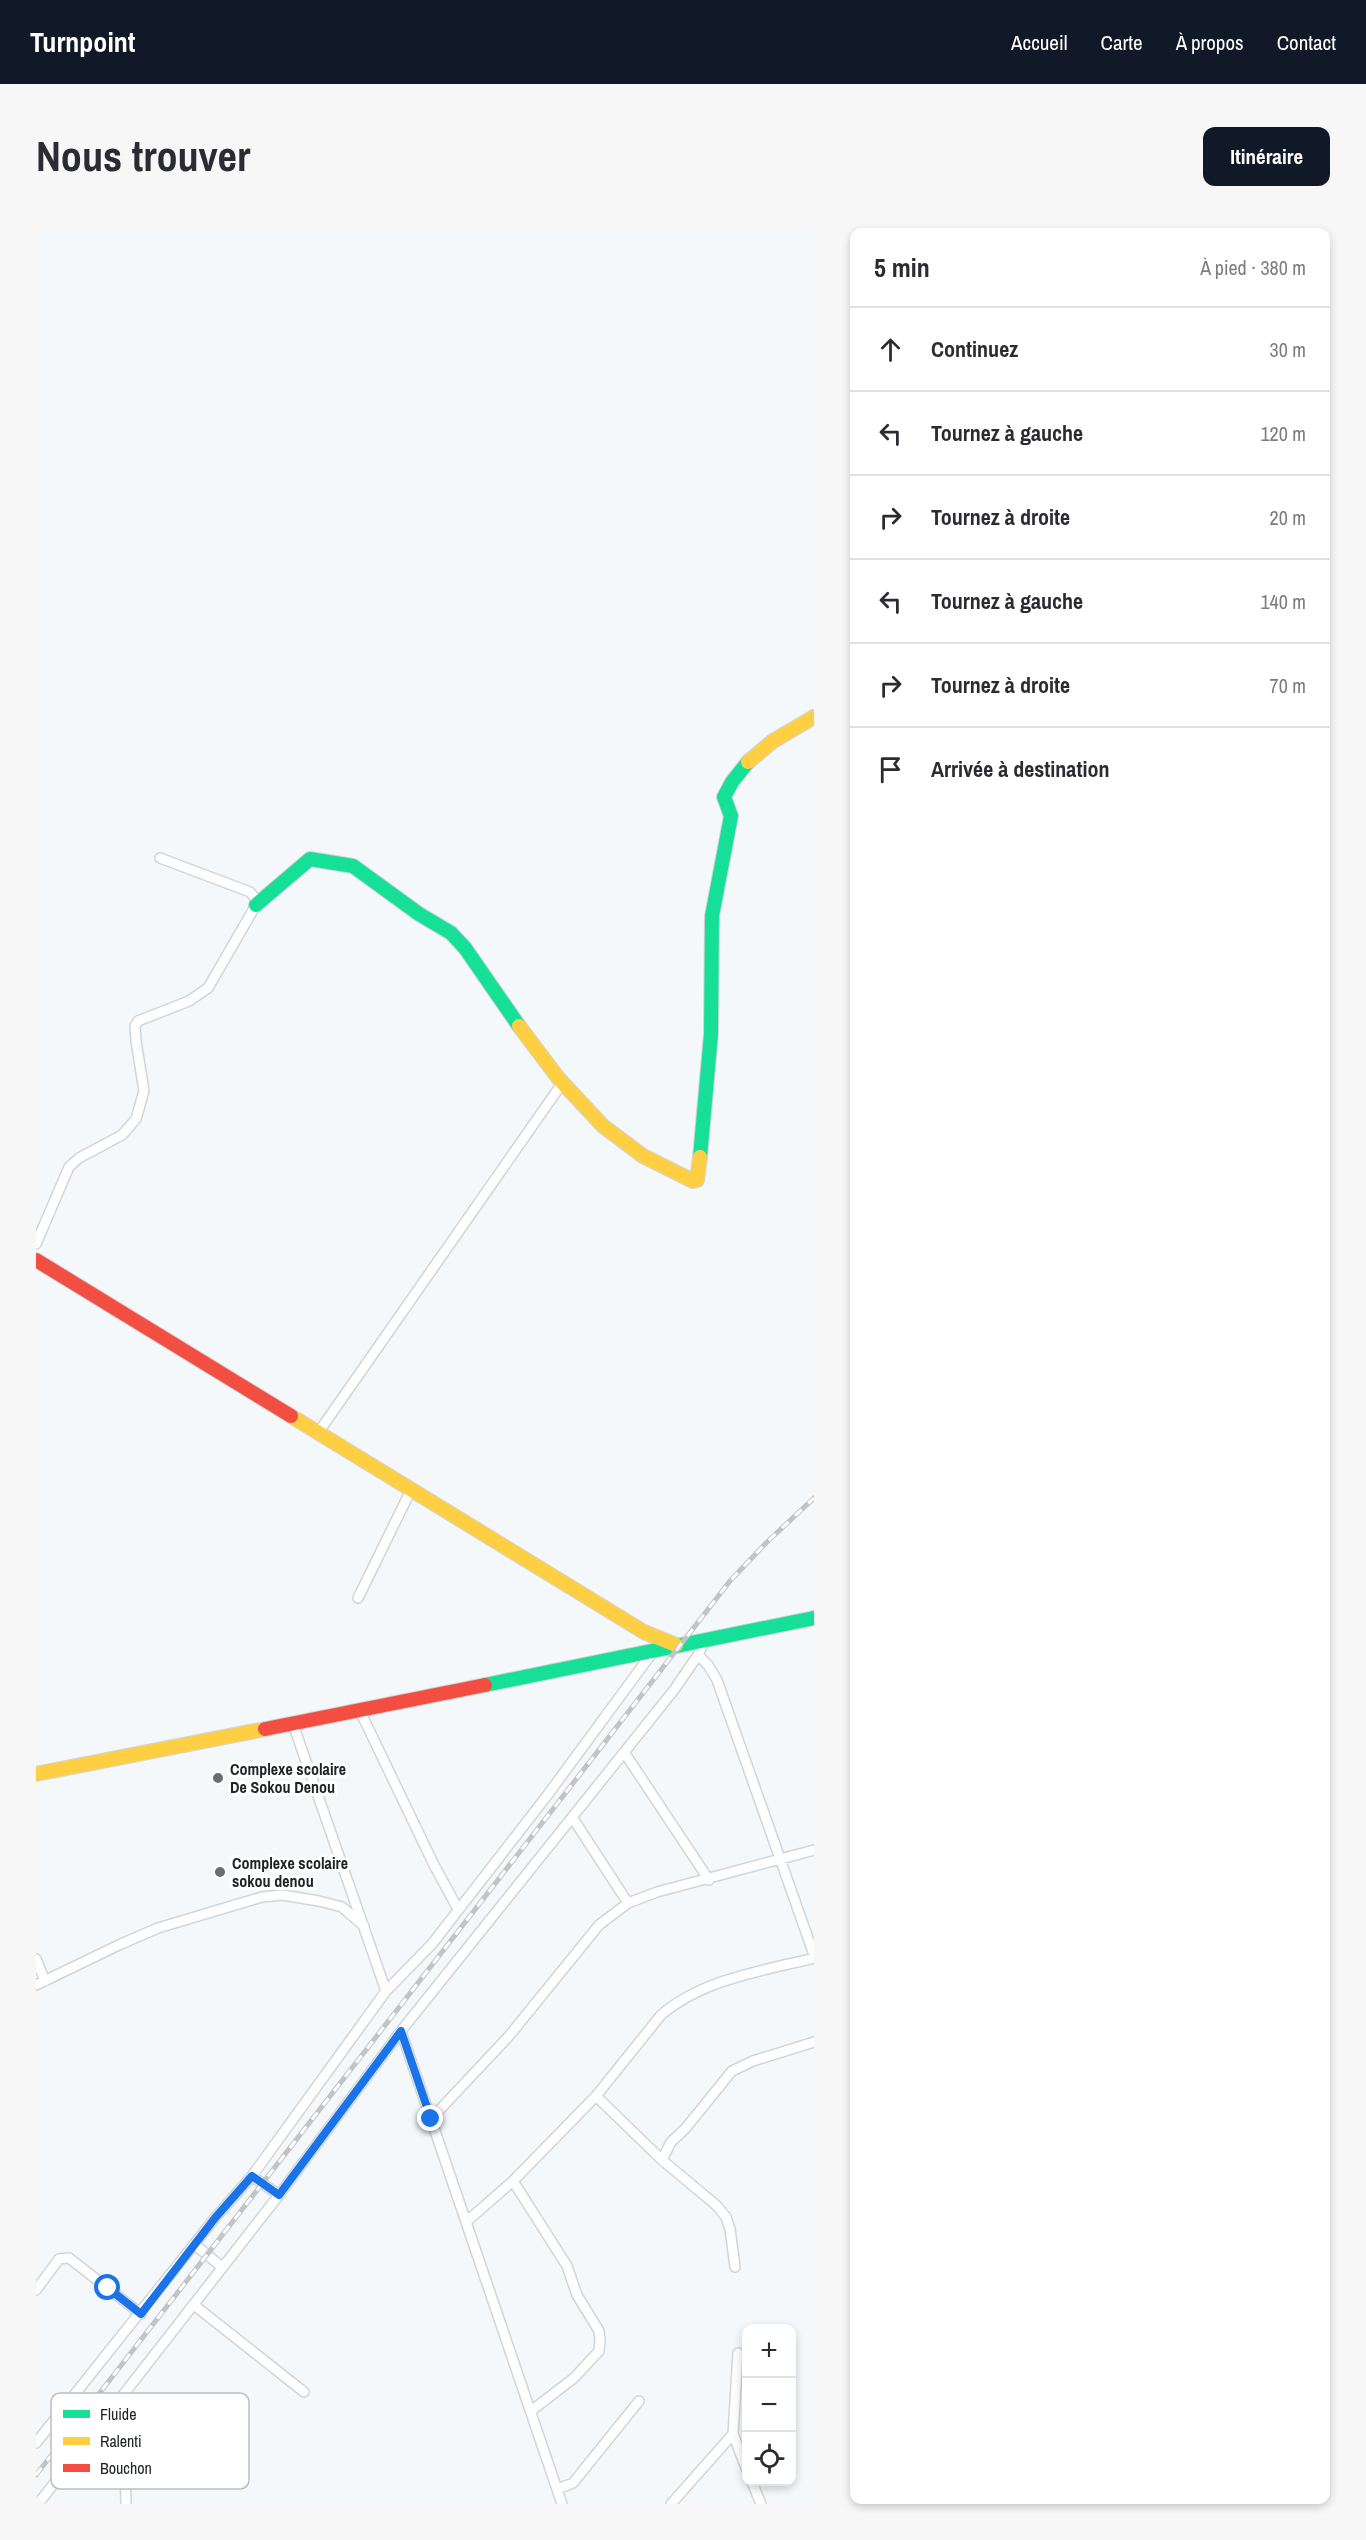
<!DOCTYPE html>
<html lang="fr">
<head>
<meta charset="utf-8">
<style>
	:root { --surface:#fff; --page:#f7f7f7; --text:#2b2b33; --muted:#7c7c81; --line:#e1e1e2; --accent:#111827 }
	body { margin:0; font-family:"Archivo Narrow",sans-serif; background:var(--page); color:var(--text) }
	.controls { position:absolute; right:18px; bottom:18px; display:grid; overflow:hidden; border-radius:12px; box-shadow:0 3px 9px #0003 }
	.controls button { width:54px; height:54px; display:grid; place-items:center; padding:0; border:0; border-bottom:2px solid var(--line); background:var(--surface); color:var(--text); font:30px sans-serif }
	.stop { position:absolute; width:18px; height:18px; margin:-14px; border:4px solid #1a73e8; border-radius:50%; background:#fff }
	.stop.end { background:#1a73e8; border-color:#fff; box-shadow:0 2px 6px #0008 }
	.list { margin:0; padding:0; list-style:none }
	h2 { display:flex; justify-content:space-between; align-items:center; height:78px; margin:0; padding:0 24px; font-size:26px }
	h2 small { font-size:20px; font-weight:400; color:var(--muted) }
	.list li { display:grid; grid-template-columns:39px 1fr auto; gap:18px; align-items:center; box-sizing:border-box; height:84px; padding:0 24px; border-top:2px solid var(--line) }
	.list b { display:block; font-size:22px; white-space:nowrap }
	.list em { font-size:20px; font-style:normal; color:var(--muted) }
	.icon { flex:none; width:33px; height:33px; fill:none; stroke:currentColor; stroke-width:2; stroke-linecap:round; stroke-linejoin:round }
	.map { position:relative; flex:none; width:778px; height:2276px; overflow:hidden; border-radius:12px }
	header { display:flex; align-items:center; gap:36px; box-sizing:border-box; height:84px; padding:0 30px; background:var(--accent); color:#fff }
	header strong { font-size:28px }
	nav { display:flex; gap:33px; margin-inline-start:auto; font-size:21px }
	.intro { display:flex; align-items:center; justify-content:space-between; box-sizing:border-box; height:144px; padding:0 36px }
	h1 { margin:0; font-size:42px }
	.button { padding:15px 27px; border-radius:12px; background:var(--accent); color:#fff; font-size:21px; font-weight:700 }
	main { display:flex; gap:36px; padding:0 36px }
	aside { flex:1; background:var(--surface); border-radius:12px; box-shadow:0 3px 9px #0003 }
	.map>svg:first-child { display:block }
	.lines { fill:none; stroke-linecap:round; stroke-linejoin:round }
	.street-casing { stroke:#d2d5d8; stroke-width:12 }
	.fast-casing { stroke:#d2d5d8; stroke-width:16 }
	.slow-casing { stroke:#d2d5d8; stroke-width:16 }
	.jam-casing { stroke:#d2d5d8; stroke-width:16 }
	.street { stroke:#fefefe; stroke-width:9 }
	.fast { stroke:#16e098; stroke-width:14 }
	.slow { stroke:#ffcf43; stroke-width:14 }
	.jam { stroke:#f24e42; stroke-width:14 }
	.rail-casing { stroke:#c2c3c4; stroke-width:5 }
	.rail { stroke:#fff; stroke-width:3; stroke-dasharray:9; stroke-linecap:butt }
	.route { stroke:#1a73e8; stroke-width:8 }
	.poi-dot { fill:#6b6e71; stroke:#fff; stroke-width:2 }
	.labels { text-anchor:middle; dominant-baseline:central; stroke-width:6; stroke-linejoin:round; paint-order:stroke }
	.poi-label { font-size:16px; font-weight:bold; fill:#202427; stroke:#fff; text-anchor:start }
	.key { fill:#fff; stroke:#bcbdbe; stroke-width:1.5 }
	.key-label { font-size:16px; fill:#202427 }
</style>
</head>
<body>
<header>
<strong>Turnpoint</strong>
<nav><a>Accueil</a><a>Carte</a><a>À propos</a><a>Contact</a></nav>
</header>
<div class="intro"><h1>Nous trouver</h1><a class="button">Itinéraire</a></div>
<main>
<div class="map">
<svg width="778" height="2276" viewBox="0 0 778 2276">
	<rect width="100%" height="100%" fill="#f5f8fb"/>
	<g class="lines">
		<g class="street-casing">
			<path id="street" d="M 0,1016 L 33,939 L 43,930 L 86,907 L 100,891 L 108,863 L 100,813 L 99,798 L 102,793 L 153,773 L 172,760 L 220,677 L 220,671 L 214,664 L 124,630
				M 282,1205 L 527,854
				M 322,1370 L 375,1262
				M 662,1427 L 672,1437 L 681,1452 L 778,1727
				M 324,1483 L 398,1637 L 422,1681
				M 257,1496 L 350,1763
				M 588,1524 L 673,1652
				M 536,1589 L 592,1675
				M 0,1731 L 9,1753
				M 0,1757 L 85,1716 L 122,1700 L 226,1669 L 246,1667 L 283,1673 L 306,1679 L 328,1698
				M 365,1803 L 526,2276
				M 560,1868 L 626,1932 L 680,1977 L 690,1989 L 694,2001 L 699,2039
				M 395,1891 L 473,1808 L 563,1697 L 592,1675 L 621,1664 L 778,1622
				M 626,1932 L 635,1914 L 649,1901 L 696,1843 L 717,1833 L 778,1814
				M 216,1948 L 243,1967
				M 477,1953 L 531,2038 L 541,2067 L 563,2103 L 564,2113 L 563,2123 L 538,2150 L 495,2183
				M 430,1994 L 477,1953 L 560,1868 L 625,1787 C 667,1751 726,1743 778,1730
				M 158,2016 L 186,2039
				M 0,2062 L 23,2031 L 33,2030 L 105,2086
				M 158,2077 L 268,2164
				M 73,2182 L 84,2214 L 89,2238 L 90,2276
				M 20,2191 L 50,2213
				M 697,2206 L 710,2240
				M 0,2215 L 179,1990 L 216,1948 L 350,1763 L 396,1716 L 510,1569 L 616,1425
				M 716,2254 L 725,2276
				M 521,2261 L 537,2255 L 603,2173
				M 2,2276 L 243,1967 L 365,1803 L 638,1462 L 662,1427 L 669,1411
				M 635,2276 L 697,2206 L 702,2125"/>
		</g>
		<g class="fast-casing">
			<path id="fast" d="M 220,677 L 274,631 L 317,638 L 383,686 L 415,705 L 429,720 L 483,798
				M 664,929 L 675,806 L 676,688 L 695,588 L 688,569 L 696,554 L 712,534
				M 449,1457 L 778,1390"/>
		</g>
		<g class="slow-casing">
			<path id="slow" d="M 712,534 L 737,513 L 778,489
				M 483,798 L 523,851 L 567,898 L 607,928 L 657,953 L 661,952 L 664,929
				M 255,1188 L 608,1404 L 640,1417
				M 0,1546 L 229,1501"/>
		</g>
		<g class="jam-casing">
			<path id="jam" d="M 0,1032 L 255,1188
				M 229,1501 L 449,1457"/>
		</g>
		<use href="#street" class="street"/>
		<use href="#fast" class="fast"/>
		<use href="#slow" class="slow"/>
		<use href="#jam" class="jam"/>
		<g class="rail-casing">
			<path id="rail" d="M 0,2247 L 694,1353 L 730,1315 L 778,1270"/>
		</g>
		<use href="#rail" class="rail"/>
	</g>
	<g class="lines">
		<path class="route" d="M 72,2060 L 105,2086 L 179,1990 L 216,1948 L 243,1967 L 365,1803 L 395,1891"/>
	</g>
	<g class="poi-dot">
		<circle cx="182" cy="1550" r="6"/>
		<circle cx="184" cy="1644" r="6"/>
	</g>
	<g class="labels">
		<g class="poi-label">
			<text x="194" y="1541">Complexe scolaire<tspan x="194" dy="18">De Sokou Denou</tspan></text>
			<text x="196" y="1635">Complexe scolaire<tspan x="196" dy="18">sokou denou</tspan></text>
		</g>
	</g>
	<rect x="15" y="2165" width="198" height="96" rx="9" class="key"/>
	<rect x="27" y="2182" width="27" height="8" fill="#16e098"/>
	<rect x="27" y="2209" width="27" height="8" fill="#ffcf43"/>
	<rect x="27" y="2236" width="27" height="8" fill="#f24e42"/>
	<g class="key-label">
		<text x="64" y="2192">Fluide</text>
		<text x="64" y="2219">Ralenti</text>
		<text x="64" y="2246">Bouchon</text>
	</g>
</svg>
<div class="controls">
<button>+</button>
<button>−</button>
<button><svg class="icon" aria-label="locate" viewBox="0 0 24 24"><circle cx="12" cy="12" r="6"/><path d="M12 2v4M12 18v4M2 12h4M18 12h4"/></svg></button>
</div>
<div class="stop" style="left:72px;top:2060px"></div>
<div class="stop end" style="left:395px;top:1891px"></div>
</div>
<aside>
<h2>5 min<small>À pied · 380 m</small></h2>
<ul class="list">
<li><svg class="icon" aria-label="ahead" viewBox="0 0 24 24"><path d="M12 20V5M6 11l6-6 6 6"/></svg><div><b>Continuez</b></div><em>30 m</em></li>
<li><svg class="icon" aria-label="left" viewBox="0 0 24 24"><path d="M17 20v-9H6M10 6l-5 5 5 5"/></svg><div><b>Tournez à gauche</b></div><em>120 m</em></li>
<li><svg class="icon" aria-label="right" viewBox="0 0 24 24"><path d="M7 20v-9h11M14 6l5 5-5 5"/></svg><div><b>Tournez à droite</b></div><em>20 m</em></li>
<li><svg class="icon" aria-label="left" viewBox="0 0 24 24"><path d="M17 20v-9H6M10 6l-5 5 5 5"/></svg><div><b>Tournez à gauche</b></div><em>140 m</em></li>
<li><svg class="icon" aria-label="right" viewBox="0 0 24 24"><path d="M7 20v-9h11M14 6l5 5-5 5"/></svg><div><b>Tournez à droite</b></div><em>70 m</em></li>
<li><svg class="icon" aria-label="arrive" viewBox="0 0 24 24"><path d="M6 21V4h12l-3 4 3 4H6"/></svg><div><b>Arrivée à destination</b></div></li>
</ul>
</aside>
</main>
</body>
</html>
